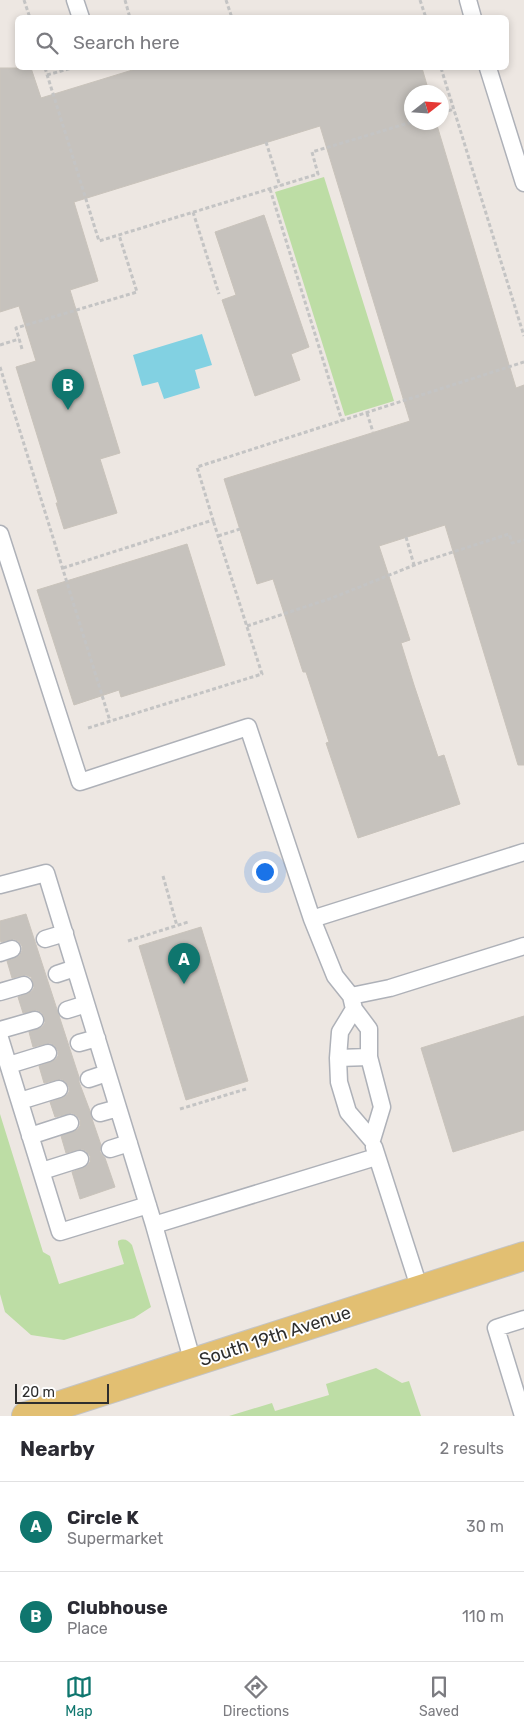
<!DOCTYPE html>
<html lang="en">
<head>
<meta charset="utf-8">
<style>
	:root { --surface:#fff; --page:#f7f7f7; --text:#2b2b33; --muted:#7c7c81; --line:#e1e1e2; --accent:#0f766e }
	body { margin:0; font-family:Rubik,sans-serif; background:var(--page); color:var(--text) }
	.compass { position:absolute; left:404px; top:85px; width:45px; height:45px; border-radius:50%; background:var(--surface); box-shadow:0 2px 8px #0003; rotate:73deg }
	.scale { position:absolute; left:15px; bottom:12px; width:94px; box-sizing:border-box; padding-left:5px; border:2px solid #2e2e2e; border-top:0; font-size:14px; line-height:18px; white-space:nowrap; color:#2e2e2e; -webkit-text-stroke:4px #fff; paint-order:stroke }
	.you { position:absolute; left:264px; top:871px; width:18px; height:18px; margin:-12px; border:4px solid #fff; border-radius:50%; background:#1a73e8; box-shadow:0 0 0 8px #1a73e833 }
	.badge { display:grid; place-items:center; width:32px; height:32px; border-radius:50%; background:var(--accent); color:#fff; font-size:16px; font-weight:700 }
	.pin { position:absolute; translate:-50% -41px; filter:drop-shadow(0 1px 2px #0008) }
	.pin::after { content:''; position:absolute; top:26px; width:18px; height:15px; background:inherit; clip-path:polygon(0 0,100% 0,50% 100%) }
	.list { margin:0; padding:0; list-style:none }
	h2 { display:flex; justify-content:space-between; align-items:center; height:65px; margin:0; padding:0 20px; font-size:21px }
	h2 small { font-size:16px; font-weight:400; color:var(--muted) }
	.list li { display:grid; grid-template-columns:32px 1fr auto; gap:15px; align-items:center; box-sizing:border-box; height:90px; padding:0 20px; border-top:1px solid var(--line) }
	.list b { display:block; font-size:19px; white-space:nowrap }
	.list p { margin:0; font-size:16px; white-space:nowrap; color:var(--muted) }
	.list em { font-size:16px; font-style:normal; color:var(--muted) }
	.icon { flex:none; width:28px; height:28px; fill:none; stroke:currentColor; stroke-width:2; stroke-linecap:round; stroke-linejoin:round }
	.map { position:relative; flex:none; width:524px; height:1416px; overflow:hidden }
	.search { position:absolute; background:var(--surface); box-shadow:0 2px 8px #0003; left:15px; right:15px; top:15px; height:55px; display:flex; align-items:center; gap:12px; box-sizing:border-box; padding:0 18px; border-radius:8px; color:var(--muted); font-size:19px }
	.sheet { height:245px; background:var(--surface) }
	nav { display:flex; justify-content:space-around; align-items:center; box-sizing:border-box; height:70px; border-top:1px solid var(--line); background:var(--surface); font-size:14px; color:var(--muted) }
	nav a { display:grid; justify-items:center; gap:2px }
	nav .on { color:var(--accent) }
	.map>svg:first-child { display:block }
	.green { fill:#bddda5 }
	.water { fill:#82d1e2 }
	.building { fill:#c6c2bd; stroke:#c9c3bb }
	.lines { fill:none; stroke-linecap:round; stroke-linejoin:round }
	.service-casing { stroke:#aeb1b8; stroke-width:19 }
	.primary-casing { stroke:#c4c4c4; stroke-width:30 }
	.path { stroke:#c4c4c4; stroke-width:3; stroke-dasharray:4 2.5; stroke-linecap:butt }
	.service { stroke:#fff; stroke-width:16 }
	.primary { stroke:#e2bf72; stroke-width:28 }
	.labels { text-anchor:middle; dominant-baseline:central; stroke-width:4; stroke-linejoin:round; paint-order:stroke }
	.street-label { font-size:18px; fill:#2e2e2e; stroke:#fff }
</style>
</head>
<body>
<div class="map">
<svg width="524" height="1416" viewBox="0 0 524 1416">
	<rect width="100%" height="100%" fill="#ede7e2"/>
	<path class="green" d="M 324,177 L 394,401 L 345,416 L 275,192 Z
		M 0,1114 L 43,1252 L 50,1256 L 59,1284 L 124,1264 L 118,1244 L 118,1241 C 124,1238 128,1240 132,1245 L 151,1307 L 134,1318 L 64,1340 L 31,1335 L 5,1312 L 0,1294 Z
		M 376,1368 L 402,1383 L 409,1381 L 421,1416 L 229,1416 L 272,1403 L 275,1411 L 329,1395 L 326,1384 Z"/>
	<path class="water" d="M 202,334 L 212,365 L 195,370 L 200,388 L 164,399 L 158,382 L 142,386 L 133,355 Z"/>
	<path class="building" d="M 0,68 L 31,68 L 41,98 L 139,68 L 422,68 L 429,92 L 412,92 L 412,122 L 436,122 L 516,388 L 524,385 L 524,765 L 518,765 L 445,525 L 379,546 L 410,640 L 401,643 L 414,685 L 438,757 L 444,755 L 460,804 L 358,838 L 326,743 L 329,742 L 306,672 L 303,672 L 273,579 L 257,584 L 224,479 L 410,421 L 320,126 L 74,202 L 98,281 L 70,290 L 120,453 L 100,459 L 117,513 L 64,529 L 56,503 L 58,503 L 16,367 L 36,361 L 19,306 L 0,312 Z
		M 264,215 L 309,347 L 291,354 L 300,380 L 255,396 L 222,300 L 236,295 L 215,232 Z
		M 187,544 L 225,665 L 121,697 L 119,690 L 74,705 L 37,590 Z
		M 26,914 L 79,1077 L 79,1082 L 90,1111 L 91,1116 L 101,1145 L 100,1152 L 105,1158 L 115,1187 L 80,1199 L 72,1172 L 87,1166 L 90,1162 L 90,1156 L 86,1151 L 82,1149 L 66,1153 L 61,1136 L 77,1130 L 80,1126 L 80,1120 L 77,1116 L 72,1113 L 55,1117 L 50,1102 L 66,1096 L 69,1092 L 69,1087 L 66,1082 L 61,1079 L 44,1083 L 39,1066 L 55,1060 L 58,1056 L 58,1051 L 55,1046 L 50,1043 L 33,1047 L 29,1032 L 42,1027 L 45,1023 L 44,1017 L 42,1013 L 37,1010 L 23,1013 L 18,997 L 31,992 L 34,988 L 33,982 L 31,977 L 26,975 L 12,978 L 7,961 L 19,956 L 22,951 L 22,946 L 19,942 L 14,939 L 1,942 L 0,940 L 0,921 Z
		M 201,927 L 248,1081 L 186,1100 L 139,946 Z
		M 524,1016 L 524,1130 L 453,1152 L 421,1048 Z"/>
	<g class="lines">
		<g class="service-casing">
			<path id="service" d="M 75,0 L 81,18
				M 468,0 L 473,18
				M 488,68 L 524,183
				M 0,534 L 80,782 L 248,727 L 312,919 L 335,976 L 351,996 L 354,1009 L 369,1029 L 369,1057 L 382,1107 L 372,1140 L 348,1112 L 339,1082 L 338,1058 L 340,1032 L 354,1009
				M 0,885 L 46,873 L 154,1225 L 193,1363
				M 312,919 L 524,852
				M 45,939 L 65,933
				M 0,953 L 12,949
				M 57,974 L 75,968
				M 0,992 L 24,985
				M 351,996 L 390,988 L 524,946
				M 67,1010 L 86,1004
				M 0,1030 L 35,1020
				M 0,1038 L 60,1232 L 148,1205
				M 79,1043 L 97,1038
				M 338,1058 L 369,1057
				M 9,1065 L 48,1053
				M 89,1079 L 107,1073
				M 20,1101 L 59,1089
				M 100,1113 L 118,1108
				M 30,1136 L 70,1123
				M 374,1147 L 420,1290
				M 110,1149 L 129,1143
				M 42,1171 L 80,1159
				M 154,1225 L 376,1157
				M 523,1416 L 496,1328 L 524,1319"/>
		</g>
		<g class="primary-casing">
			<path id="primary" d="M 26,1416 L 524,1256"/>
		</g>
		<path class="path" d="M 24,0 L 30,18
			M 125,0 L 130,18
			M 226,0 L 232,18
			M 420,0 L 426,18
			M 45,68 L 99,241 L 318,174 L 312,152 L 412,122
			M 441,68 L 524,336
			M 47,75 L 72,68
			M 442,113 L 454,109
			M 266,142 L 280,186
			M 270,189 L 342,421
			M 193,212 L 219,294
			M 0,345 L 19,339
			M 22,349 L 16,328 L 137,292 L 119,235
			M 0,367 L 110,721
			M 367,413 L 373,432
			M 218,536 L 240,529
			M 406,537 L 414,565
			M 63,568 L 213,520 L 197,467 L 524,362
			M 247,626 L 332,598 L 422,562 L 509,534 L 512,543 L 524,540
			M 88,728 L 262,674 L 213,520
			M 163,876 L 177,926
			M 128,941 L 188,922
			M 180,1109 L 246,1089"/>
		<use href="#service" class="service"/>
		<use href="#primary" class="primary"/>
	</g>
	<g class="labels">
		<g class="street-label">
			<text transform="translate(275 1336) rotate(-18)">South 19th Avenue</text>
		</g>
	</g>
</svg>
<svg class="compass" viewBox="-18 -18 36 36"><path d="M0-13l5 13h-10z" fill="#e53935"/><path d="M0 13l5-13h-10z" fill="#7c7c81"/></svg>
<div class="scale">20 m</div>
<div class="you"></div>
<div class="pin badge" style="left:184px;top:984px">A</div>
<div class="pin badge" style="left:68px;top:410px">B</div>
<div class="search"><svg class="icon" aria-label="search" viewBox="0 0 24 24"><circle cx="10" cy="10" r="6"/><path d="M15 15l6 6"/></svg>Search here</div>
</div>
<section class="sheet">
<h2>Nearby<small>2 results</small></h2>
<ul class="list">
<li><span class="badge">A</span><div><b>Circle K</b><p>Supermarket</p></div><em>30 m</em></li>
<li><span class="badge">B</span><div><b>Clubhouse</b><p>Place</p></div><em>110 m</em></li>
</ul>
</section>
<nav>
<a class="on"><svg class="icon" aria-label="map" viewBox="0 0 24 24"><path d="M3 6l6-2 6 2 6-2v14l-6 2-6-2-6 2zM9 4v14M15 6v14"/></svg>Map</a>
<a><svg class="icon" aria-label="directions" viewBox="0 0 24 24"><path d="M12 3l9 9-9 9-9-9zM9 14v-3h6M13 9l2 2-2 2"/></svg>Directions</a>
<a><svg class="icon" aria-label="saved" viewBox="0 0 24 24"><path d="M7 4h10v16l-5-4-5 4z"/></svg>Saved</a>
</nav>
</body>
</html>
